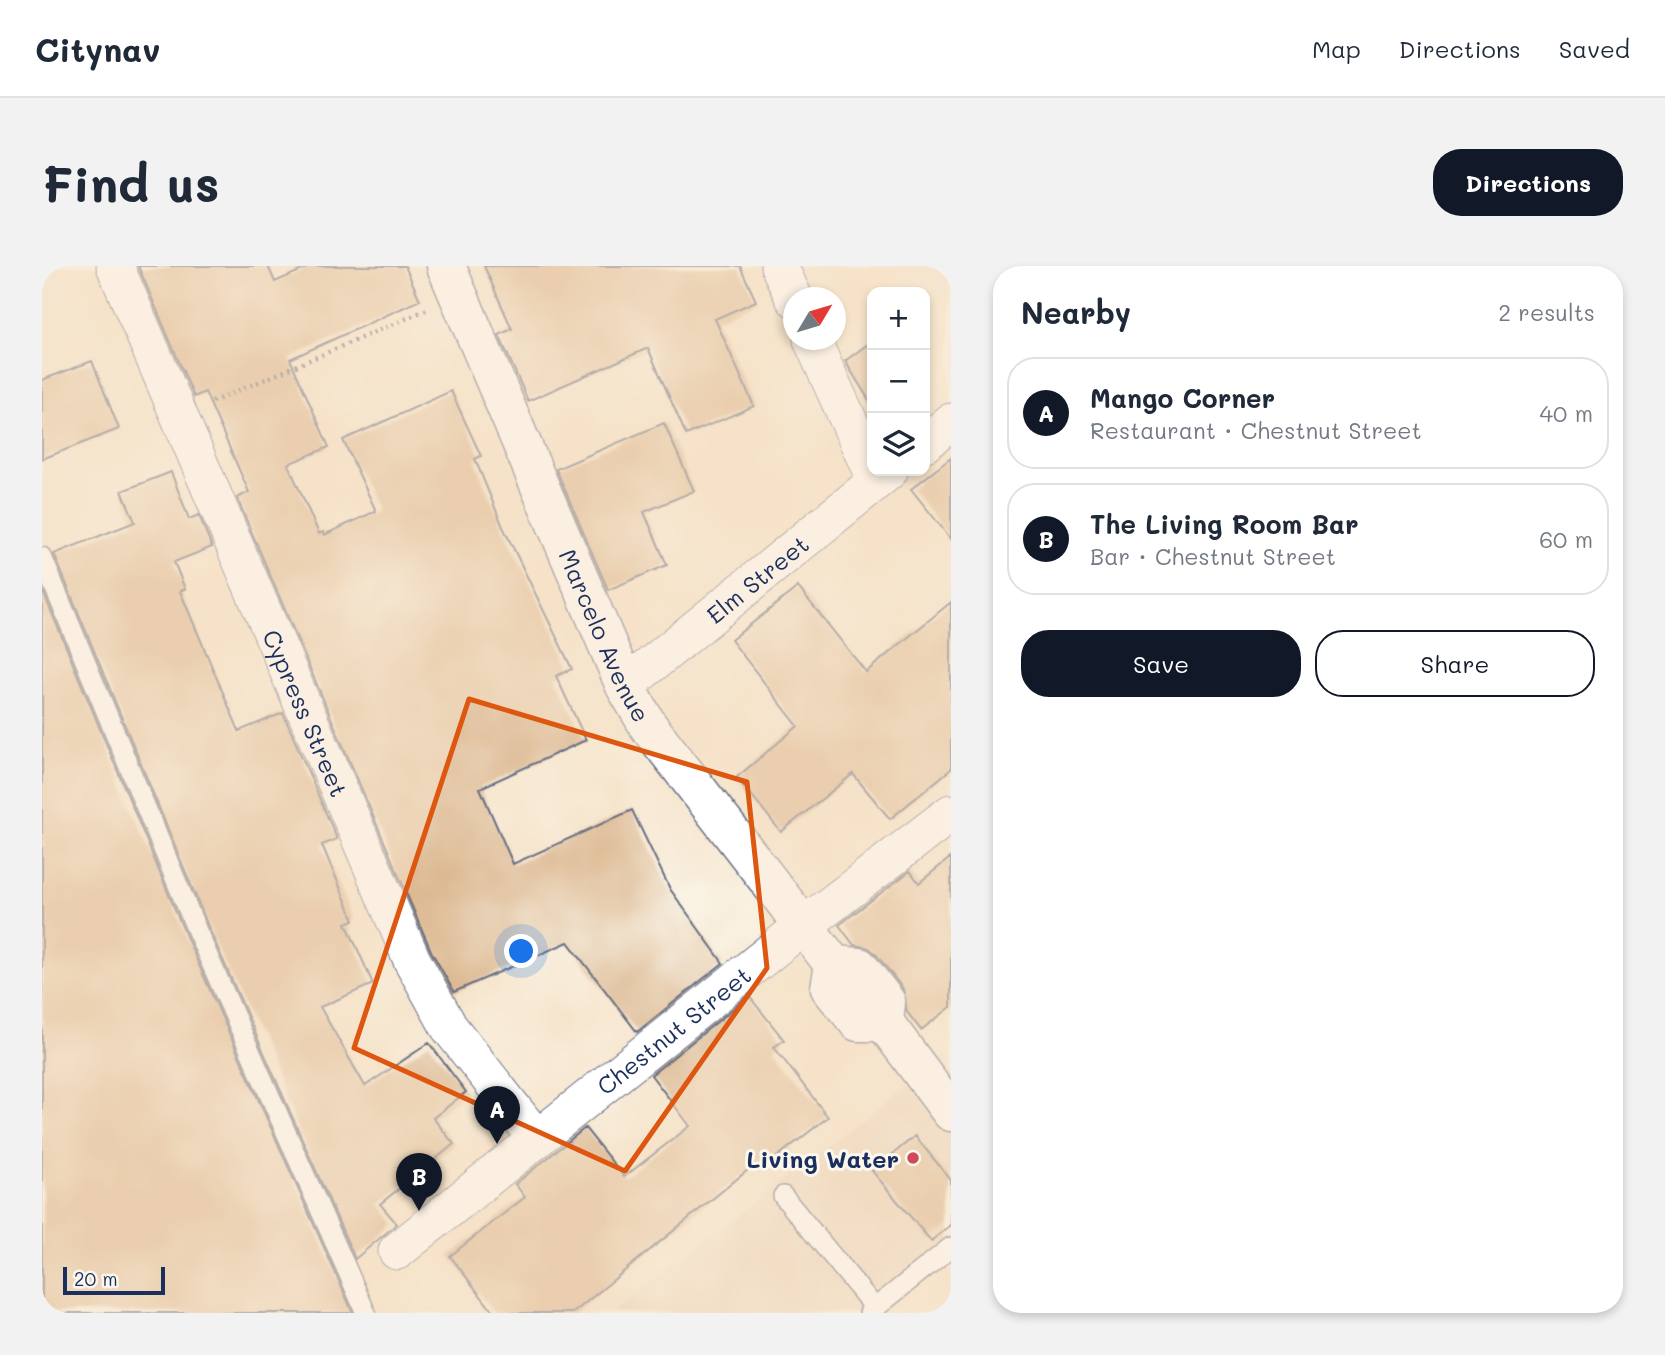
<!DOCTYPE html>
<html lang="en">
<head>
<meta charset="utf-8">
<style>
	:root { --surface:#fff; --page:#f2f2f3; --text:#1f2937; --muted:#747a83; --line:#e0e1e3; --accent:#111827 }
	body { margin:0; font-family:Mali,sans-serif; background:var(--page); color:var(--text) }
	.controls { position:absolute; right:21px; top:21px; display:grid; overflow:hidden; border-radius:14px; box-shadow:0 4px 10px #0003 }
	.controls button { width:63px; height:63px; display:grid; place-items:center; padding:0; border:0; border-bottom:2px solid var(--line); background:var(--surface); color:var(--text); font:35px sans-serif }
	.compass { position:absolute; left:741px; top:21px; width:63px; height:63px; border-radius:50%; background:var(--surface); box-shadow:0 4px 10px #0003; rotate:52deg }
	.scale { position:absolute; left:21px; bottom:18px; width:102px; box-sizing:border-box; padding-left:7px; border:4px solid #1b2f5e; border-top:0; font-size:19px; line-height:24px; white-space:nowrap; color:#1b2f5e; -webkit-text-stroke:5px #fbf7ec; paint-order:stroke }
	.you { position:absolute; left:480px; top:686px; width:24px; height:24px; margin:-18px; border:5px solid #fff; border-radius:50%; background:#1a73e8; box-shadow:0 0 0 10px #1a73e833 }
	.badge { display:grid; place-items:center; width:46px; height:46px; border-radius:50%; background:var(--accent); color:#fff; font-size:23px; font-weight:700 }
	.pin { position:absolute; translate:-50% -58px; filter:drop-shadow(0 2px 4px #0008) }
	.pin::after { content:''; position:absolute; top:37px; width:24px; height:21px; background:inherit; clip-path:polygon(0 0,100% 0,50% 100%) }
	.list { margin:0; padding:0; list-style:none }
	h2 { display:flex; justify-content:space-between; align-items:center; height:91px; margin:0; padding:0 28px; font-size:30px }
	h2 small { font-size:23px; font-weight:400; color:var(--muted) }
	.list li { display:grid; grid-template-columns:46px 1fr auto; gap:21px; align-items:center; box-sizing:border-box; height:112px; margin:0 14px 14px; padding:0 14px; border:2px solid var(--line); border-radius:28px }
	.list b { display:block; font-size:26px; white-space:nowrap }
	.list p { margin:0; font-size:23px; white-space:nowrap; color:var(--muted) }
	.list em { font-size:23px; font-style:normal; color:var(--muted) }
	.actions { display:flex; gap:14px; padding:21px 28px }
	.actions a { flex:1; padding:16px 0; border:2px solid var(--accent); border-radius:28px; text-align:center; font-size:24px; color:var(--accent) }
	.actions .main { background:var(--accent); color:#fff }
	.icon { flex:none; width:38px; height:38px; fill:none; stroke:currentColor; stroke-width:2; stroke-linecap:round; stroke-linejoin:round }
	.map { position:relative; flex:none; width:909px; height:1047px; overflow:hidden; border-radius:28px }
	header { display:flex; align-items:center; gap:42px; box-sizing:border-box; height:98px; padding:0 35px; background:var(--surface); border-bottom:2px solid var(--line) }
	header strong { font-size:33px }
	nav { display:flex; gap:38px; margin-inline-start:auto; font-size:24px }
	.intro { display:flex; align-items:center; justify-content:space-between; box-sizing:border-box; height:168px; padding:0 42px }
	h1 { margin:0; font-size:49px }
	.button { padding:18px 32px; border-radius:28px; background:var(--accent); color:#fff; font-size:24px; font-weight:700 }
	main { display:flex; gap:42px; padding:0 42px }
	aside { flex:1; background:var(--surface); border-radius:28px; box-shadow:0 4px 10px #0003 }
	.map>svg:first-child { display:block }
	.built { fill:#ebd3b9 }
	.building { fill:#dcb790 }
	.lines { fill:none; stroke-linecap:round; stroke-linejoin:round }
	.lane-casing { stroke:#676e83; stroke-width:22 }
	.street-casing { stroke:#676e83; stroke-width:39 }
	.secondary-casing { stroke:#676e83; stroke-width:41 }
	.path { stroke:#676e83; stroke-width:4.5; stroke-dasharray:2 5; stroke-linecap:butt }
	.lane { stroke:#fff; stroke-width:19 }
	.street { stroke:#fff; stroke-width:37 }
	.secondary { stroke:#fff; stroke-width:38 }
	.marked { fill:none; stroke:#de5710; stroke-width:5; stroke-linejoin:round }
	.poi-dot { fill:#d1495b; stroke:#fbf7ec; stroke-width:2.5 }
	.labels { text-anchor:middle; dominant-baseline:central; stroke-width:6; stroke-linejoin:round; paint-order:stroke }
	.street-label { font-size:24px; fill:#1b2f5e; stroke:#fbf7ec }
	.poi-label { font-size:24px; font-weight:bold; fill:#1b2f5e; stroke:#fbf7ec; text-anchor:end }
</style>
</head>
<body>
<header>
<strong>Citynav</strong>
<nav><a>Map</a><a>Directions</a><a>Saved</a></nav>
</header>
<div class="intro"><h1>Find us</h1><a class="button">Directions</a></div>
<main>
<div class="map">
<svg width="909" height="1047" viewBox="0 0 909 1047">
	<rect width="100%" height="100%" fill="#fbf7ec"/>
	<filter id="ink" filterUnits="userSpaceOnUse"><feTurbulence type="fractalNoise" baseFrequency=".0143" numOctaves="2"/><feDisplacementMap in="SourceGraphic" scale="14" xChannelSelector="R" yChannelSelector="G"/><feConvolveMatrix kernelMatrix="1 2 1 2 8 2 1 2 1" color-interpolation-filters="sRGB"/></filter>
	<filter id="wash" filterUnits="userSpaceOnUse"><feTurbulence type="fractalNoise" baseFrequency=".00686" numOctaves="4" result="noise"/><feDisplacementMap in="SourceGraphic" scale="28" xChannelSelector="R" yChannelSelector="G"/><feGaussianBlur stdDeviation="1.57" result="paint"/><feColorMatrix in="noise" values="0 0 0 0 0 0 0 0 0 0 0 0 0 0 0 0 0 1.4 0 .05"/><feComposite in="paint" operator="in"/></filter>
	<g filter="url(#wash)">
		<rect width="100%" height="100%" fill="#f5e2c8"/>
		<path class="built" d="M 909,785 L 909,992 L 837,1047 L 569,1047 Z"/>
		<g id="blocks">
			<path class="building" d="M 96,0 L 226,0 L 233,16 L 269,0 L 363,0 L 378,34 L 248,93 L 287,181 L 246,198 L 277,268 L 281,266 L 282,269 L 334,245 L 301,174 L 409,125 L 439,190 L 433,193 L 461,261 L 530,403 L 514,410 L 544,474 L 438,522 L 471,598 L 590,544 L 628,623 L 681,697 L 595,766 L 526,676 L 412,726 L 389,685 L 195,232 L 207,226 L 163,126 L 152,131 Z
				M 442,0 L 698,0 L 714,35 L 673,53 L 712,140 L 644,169 L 606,82 L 486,135 L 457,69 L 470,63 Z
				M 830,75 L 830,139 L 803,95 Z
				M 50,95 L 77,163 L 0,193 L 0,114 Z
				M 622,157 L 652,225 L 602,246 L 625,299 L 566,324 L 514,203 Z
				M 909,192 L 909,273 L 869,223 Z
				M 129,206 L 147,253 L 157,249 L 170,281 L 132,296 L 143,323 L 138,325 L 197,465 L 241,447 L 295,573 L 280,579 L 312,654 L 304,657 L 331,718 L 278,741 L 323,820 L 387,777 L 424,826 L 391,852 L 412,878 L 338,938 L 355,958 L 313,993 L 166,660 L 12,288 L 93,256 L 80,225 Z
				M 756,321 L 824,406 L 909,336 L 909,503 L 848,553 L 811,508 L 739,566 L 695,511 L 756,460 L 689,374 Z
				M 0,323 L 144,670 L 311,1047 L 0,1047 Z
				M 909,591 L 909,741 L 879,764 L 865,746 L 861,723 L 834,688 L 827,682 L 812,679 L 797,659 L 868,605 L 877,617 Z
				M 707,730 L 742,774 L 732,781 L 786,851 L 717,905 L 712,899 L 531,1047 L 452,1047 L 408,990 L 483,931 L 473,918 L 543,862 L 582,911 L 648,860 L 609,809 Z
				M 873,870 L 909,914 L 909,959 L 889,975 L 830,905 Z"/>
		</g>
	</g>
	<g filter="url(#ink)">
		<use href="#blocks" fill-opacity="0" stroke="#676e83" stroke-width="2"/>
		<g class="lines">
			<g class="lane-casing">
				<path id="lane" d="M 0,291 L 155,665 L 324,1047
					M 741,930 L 833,1042
					M 827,1047 L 909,981"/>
			</g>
			<g class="street-casing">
				<g id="street">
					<path id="s1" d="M 73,0 L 370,694 L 407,761 L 495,873"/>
					<path d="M 737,0 L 752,32"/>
					<path d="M 770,74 L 834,215"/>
					<path d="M 883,177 L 909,156"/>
					<path id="s2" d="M 583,420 L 847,205"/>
					<path id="s3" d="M 355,985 L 761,660 L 909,547"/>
				</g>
			</g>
			<g class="secondary-casing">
				<g id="secondary">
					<path id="s4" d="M 404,0 L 583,420 L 607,461 L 792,699 L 817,701 L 844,736 L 842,756 L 909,846"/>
					<path d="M 792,699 L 788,722 L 816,756 L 842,756"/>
				</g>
			</g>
			<path class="path" d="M 170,136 L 384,44"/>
			<use href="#lane" class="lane"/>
			<use href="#street" class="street"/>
			<use href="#secondary" class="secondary"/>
		</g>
	</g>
	<path d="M0 0H909V1047H0ZM 427,433 L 705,516 L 725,702 L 583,905 L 312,782 Z" fill="#f5e2c8" fill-opacity=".55" fill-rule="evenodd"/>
	<path class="marked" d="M 427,433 L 705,516 L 725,702 L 583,905 L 312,782 Z"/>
	<circle class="poi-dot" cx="871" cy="892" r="7"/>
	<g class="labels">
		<g class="street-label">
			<text stroke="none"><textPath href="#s2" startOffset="170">Elm Street</textPath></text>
			<text stroke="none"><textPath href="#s4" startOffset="402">Marcelo Avenue</textPath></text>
			<text stroke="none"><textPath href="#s1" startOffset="486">Cypress Street</textPath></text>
			<text stroke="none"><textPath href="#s3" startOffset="354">Chestnut Street</textPath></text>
		</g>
		<g class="poi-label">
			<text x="857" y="892">Living Water</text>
		</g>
	</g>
</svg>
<div class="controls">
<button>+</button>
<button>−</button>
<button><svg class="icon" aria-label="layers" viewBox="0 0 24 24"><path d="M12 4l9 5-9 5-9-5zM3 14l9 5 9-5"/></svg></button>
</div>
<svg class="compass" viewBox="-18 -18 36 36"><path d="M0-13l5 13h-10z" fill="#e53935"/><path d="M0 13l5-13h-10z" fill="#747a83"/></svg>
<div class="scale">20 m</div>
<div class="you"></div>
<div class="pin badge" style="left:455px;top:878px">A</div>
<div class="pin badge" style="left:377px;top:945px">B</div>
</div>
<aside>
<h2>Nearby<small>2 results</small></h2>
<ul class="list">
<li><span class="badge">A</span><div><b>Mango Corner</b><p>Restaurant · Chestnut Street</p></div><em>40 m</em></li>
<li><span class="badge">B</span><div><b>The Living Room Bar</b><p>Bar · Chestnut Street</p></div><em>60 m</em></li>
</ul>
<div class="actions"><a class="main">Save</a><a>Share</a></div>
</aside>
</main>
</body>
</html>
